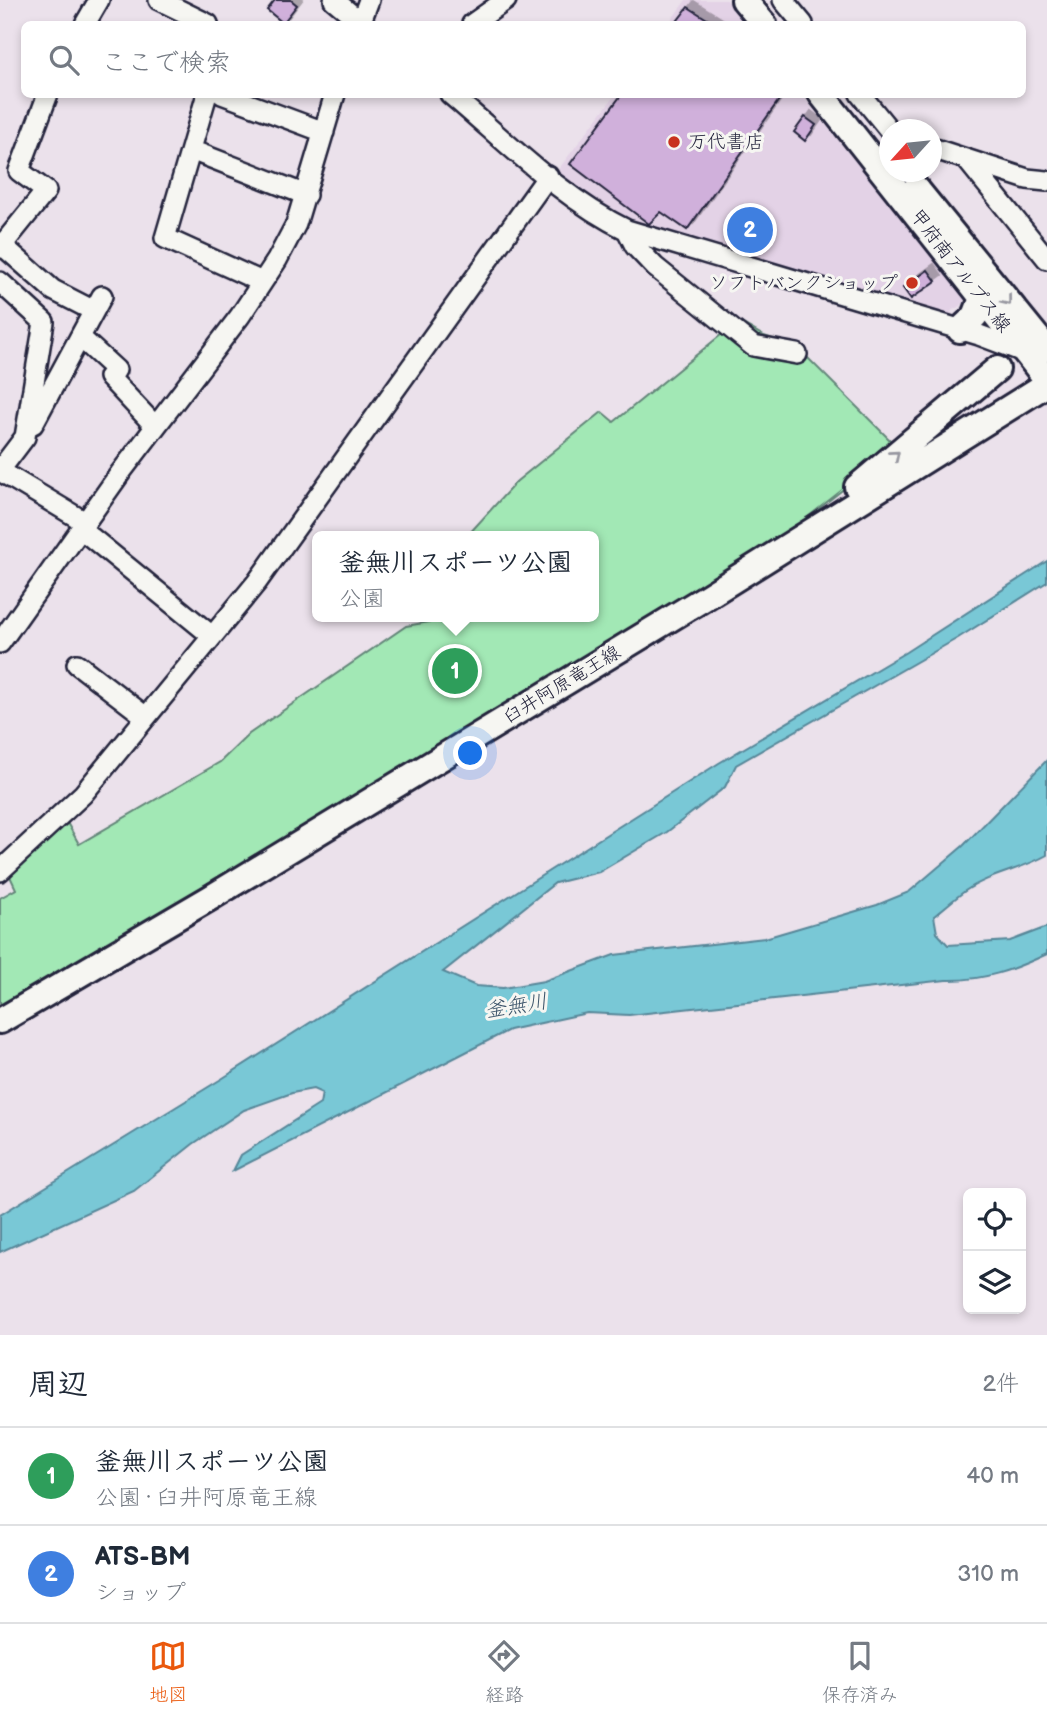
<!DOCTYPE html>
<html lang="ja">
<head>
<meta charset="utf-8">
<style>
	:root { --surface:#fff; --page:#f2f2f3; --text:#1f2937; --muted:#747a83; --line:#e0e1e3; --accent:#ea580c }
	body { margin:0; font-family:"Balsamiq Sans","Klee One",sans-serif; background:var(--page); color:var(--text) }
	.controls { position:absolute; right:21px; bottom:21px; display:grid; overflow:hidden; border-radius:10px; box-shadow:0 4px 10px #0003 }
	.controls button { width:63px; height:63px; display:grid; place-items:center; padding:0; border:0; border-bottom:2px solid var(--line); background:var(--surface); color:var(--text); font:35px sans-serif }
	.compass { position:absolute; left:879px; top:119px; width:63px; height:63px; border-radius:50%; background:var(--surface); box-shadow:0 4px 10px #0003; rotate:243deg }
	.you { position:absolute; left:471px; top:754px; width:24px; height:24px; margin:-18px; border:5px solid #fff; border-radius:50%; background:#1a73e8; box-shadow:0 0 0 10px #1a73e833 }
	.badge { display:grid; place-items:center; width:46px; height:46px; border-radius:50%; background:var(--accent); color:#fff; font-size:23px; font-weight:700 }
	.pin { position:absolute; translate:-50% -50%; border:4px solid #fff; box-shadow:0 2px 7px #0006 }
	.popup { position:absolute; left:312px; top:531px; width:287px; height:91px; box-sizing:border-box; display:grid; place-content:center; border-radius:10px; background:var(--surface); filter:drop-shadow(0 2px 5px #0005); font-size:23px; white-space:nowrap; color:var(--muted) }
	.popup b { font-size:26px; color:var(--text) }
	.popup::after { content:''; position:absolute; left:50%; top:100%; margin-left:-14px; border:14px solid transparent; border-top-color:var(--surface) }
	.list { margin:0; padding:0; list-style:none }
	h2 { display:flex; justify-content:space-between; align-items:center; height:91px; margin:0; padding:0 28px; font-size:30px }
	h2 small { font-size:23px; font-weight:400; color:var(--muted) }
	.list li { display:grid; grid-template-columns:46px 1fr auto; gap:21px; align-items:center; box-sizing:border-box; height:98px; padding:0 28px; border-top:2px solid var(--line) }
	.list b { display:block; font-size:26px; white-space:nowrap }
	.list p { margin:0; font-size:23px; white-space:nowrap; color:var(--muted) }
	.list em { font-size:23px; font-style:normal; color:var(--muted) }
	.icon { flex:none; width:38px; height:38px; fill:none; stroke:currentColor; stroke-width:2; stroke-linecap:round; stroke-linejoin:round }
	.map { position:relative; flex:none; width:1047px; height:1335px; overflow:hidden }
	.search { position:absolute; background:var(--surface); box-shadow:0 4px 10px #0003; left:21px; right:21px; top:21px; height:77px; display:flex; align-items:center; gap:18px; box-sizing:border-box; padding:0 24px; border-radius:10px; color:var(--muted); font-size:26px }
	.sheet { height:287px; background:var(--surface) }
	nav { display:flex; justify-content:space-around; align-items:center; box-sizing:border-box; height:98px; border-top:2px solid var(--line); background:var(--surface); font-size:19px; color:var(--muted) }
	nav a { display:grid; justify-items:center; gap:4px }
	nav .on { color:var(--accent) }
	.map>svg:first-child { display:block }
	.built { fill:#e3d2e6 }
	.green { fill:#a2e8b5; stroke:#628578; stroke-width:2 }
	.water { fill:#79c8d6; stroke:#568698; stroke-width:2 }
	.building { fill:#d0b0db; stroke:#22223b; stroke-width:2; filter:url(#shadow) }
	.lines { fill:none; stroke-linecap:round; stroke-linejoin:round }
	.minor-casing { stroke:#22223b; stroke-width:24 }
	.major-casing { stroke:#22223b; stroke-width:30 }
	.minor { stroke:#f6f6f2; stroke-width:19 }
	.major { stroke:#f6f6f2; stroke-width:24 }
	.oneway { stroke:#9797a0 }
	.poi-dot { fill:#c8321e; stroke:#f6f6f2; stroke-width:2.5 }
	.labels { text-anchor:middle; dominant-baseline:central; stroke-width:6; stroke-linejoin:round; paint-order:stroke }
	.poi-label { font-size:19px; fill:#22223b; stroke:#f6f6f2; text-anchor:start }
	.street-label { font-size:19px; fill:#22223b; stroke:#f6f6f2 }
	.water-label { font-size:21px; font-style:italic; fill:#3c546a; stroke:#f6f6f2 }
</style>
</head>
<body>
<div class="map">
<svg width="1047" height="1335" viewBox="0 0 1047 1335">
	<defs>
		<filter id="shadow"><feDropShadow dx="6" dy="-6" stdDeviation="0" flood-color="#0004"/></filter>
	</defs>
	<rect width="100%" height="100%" fill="#ebe1eb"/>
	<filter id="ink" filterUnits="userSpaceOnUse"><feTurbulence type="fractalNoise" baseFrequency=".0143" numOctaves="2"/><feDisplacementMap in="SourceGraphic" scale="14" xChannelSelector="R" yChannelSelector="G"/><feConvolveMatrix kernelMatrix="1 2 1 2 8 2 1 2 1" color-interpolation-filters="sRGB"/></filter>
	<g filter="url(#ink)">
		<path class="built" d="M 686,0 L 727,0 L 746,24 L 668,24 Z
			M 615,95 L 802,95 L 965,298 L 961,306 L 952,310 L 951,316 L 712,250 L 627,221 L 575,188 L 557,171 Z"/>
		<path class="green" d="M 738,321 L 764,336 L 797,347 L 894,444 L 855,480 L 776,542 L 0,1012 L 0,898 L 16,889 L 8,872 L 65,819 L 79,844 L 220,762 L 249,734 L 406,626 L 440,620 L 441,617 L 593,617 L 593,536 L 467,536 L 517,481 L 602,412 L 614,422 Z"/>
		<path class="water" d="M 1047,561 L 1047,582 L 958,638 L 736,765 L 725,787 L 667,832 L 599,872 L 555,883 L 443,972 L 476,986 L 503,988 L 544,981 L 614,955 L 765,938 L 877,905 L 909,892 L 963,846 L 1047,760 L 1047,855 C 1021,870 990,874 965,891 C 954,899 944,908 934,916 L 937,933 L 948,945 L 1010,941 L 1047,927 L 1047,954 C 1013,970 983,981 946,980 L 629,1015 L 587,1013 L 509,1030 L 233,1171 L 241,1155 L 320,1104 L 322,1093 L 313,1089 L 292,1093 L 244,1110 L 193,1144 L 134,1191 L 0,1252 L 0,1215 L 223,1078 L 719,763 L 906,652 Z"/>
		<path class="building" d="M 275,0 L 291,0 L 297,5 L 283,23 L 267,10 Z
			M 688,7 L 715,24 L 675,24 Z
			M 622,94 L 772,94 L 779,100 L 687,230 L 661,212 L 649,224 L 570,164 Z
			M 805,117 L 816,125 L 805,141 L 794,132 Z
			M 928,270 L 936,281 L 911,299 L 903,288 Z"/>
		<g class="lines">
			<g class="minor-casing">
				<path id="minor" d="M 159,0 L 208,24
					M 334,0 L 363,24
					M 783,0 L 803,24
					M 85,24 L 99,0
					M 360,24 L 369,0
					M 472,24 L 506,0
					M 207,94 L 165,238 L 262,282
					M 222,94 L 324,132
					M 450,94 C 506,141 561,198 627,230 L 979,335 L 1024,352
					M 860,94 L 890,131
					M 932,148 L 1027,179 L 1047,181
					M 191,150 L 306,195
					M 967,160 L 1047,259
					M 627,230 L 635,246 L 655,267 L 753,346 L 797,354
					M 2,245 L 53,290 L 94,311
					M 0,248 L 46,191 L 19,171 L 48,94
					M 0,282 L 44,322 L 25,437 L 0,470
					M 80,337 L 116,370 L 109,377 L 155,426
					M 33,424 L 102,296
					M 0,471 L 85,522
					M 81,529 L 212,636
					M 0,643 L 121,472 L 240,316 L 277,260 L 296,224 L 335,94
					M 77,664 L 146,717
					M 0,871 L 83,794 L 257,582 L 548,176"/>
			</g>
			<g class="major-casing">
				<path id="major" d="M 744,0 L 764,24
					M 821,94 L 1047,380
					M 916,188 L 1047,349
					M 960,330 L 975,316 L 982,298
					M 857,487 L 997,369
					M 0,1021 L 210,898 L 708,596 L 1047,384"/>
			</g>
			<use href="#minor" class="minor"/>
			<use href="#major" class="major"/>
		</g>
		<defs><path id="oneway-chevron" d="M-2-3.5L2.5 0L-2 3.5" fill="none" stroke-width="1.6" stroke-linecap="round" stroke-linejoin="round" transform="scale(1.75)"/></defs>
		<g class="oneway">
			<use href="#oneway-chevron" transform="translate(1007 301) rotate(51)"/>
			<use href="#oneway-chevron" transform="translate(895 455) rotate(-40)"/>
		</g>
	</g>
	<g class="poi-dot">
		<circle cx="674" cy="142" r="7"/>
		<circle cx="912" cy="283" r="7"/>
	</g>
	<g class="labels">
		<g class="poi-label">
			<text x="688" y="142">万代書店</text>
			<text x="898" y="283" text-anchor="end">ソフトバンクショップ</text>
		</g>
		<g class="street-label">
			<text transform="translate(960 271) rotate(52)">甲府南アルプス線</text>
			<text transform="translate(562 685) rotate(-31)">臼井阿原竜王線</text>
		</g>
		<g class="water-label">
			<text transform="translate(516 1006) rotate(-9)">釜無川</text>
		</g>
	</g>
</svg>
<div class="controls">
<button><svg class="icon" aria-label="locate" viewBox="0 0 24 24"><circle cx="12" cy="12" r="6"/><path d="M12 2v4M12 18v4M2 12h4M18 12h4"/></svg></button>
<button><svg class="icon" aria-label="layers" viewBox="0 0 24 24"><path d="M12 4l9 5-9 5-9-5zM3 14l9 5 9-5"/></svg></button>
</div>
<svg class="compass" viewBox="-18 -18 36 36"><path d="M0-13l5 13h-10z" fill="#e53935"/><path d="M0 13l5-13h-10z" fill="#747a83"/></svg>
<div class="you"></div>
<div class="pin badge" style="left:455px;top:671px;background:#2e9e5b">1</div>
<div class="popup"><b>釜無川スポーツ公園</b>公園</div>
<div class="pin badge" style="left:750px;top:230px;background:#3f7fe0">2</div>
<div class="search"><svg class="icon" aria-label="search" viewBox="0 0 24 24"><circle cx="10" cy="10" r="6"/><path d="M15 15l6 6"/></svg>ここで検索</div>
</div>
<section class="sheet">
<h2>周辺<small>2件</small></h2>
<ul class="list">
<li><span class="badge" style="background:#2e9e5b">1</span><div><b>釜無川スポーツ公園</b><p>公園 · 臼井阿原竜王線</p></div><em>40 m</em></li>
<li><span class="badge" style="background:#3f7fe0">2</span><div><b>ATS-BM</b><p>ショップ</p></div><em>310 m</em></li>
</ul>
</section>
<nav>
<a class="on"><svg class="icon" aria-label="map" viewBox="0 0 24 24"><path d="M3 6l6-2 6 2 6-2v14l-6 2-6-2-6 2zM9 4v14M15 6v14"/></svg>地図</a>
<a><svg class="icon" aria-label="directions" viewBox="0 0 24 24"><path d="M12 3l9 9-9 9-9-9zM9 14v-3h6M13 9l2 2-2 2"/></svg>経路</a>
<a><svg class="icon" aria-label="saved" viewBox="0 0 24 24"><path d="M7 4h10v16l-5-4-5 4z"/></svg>保存済み</a>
</nav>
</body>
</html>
